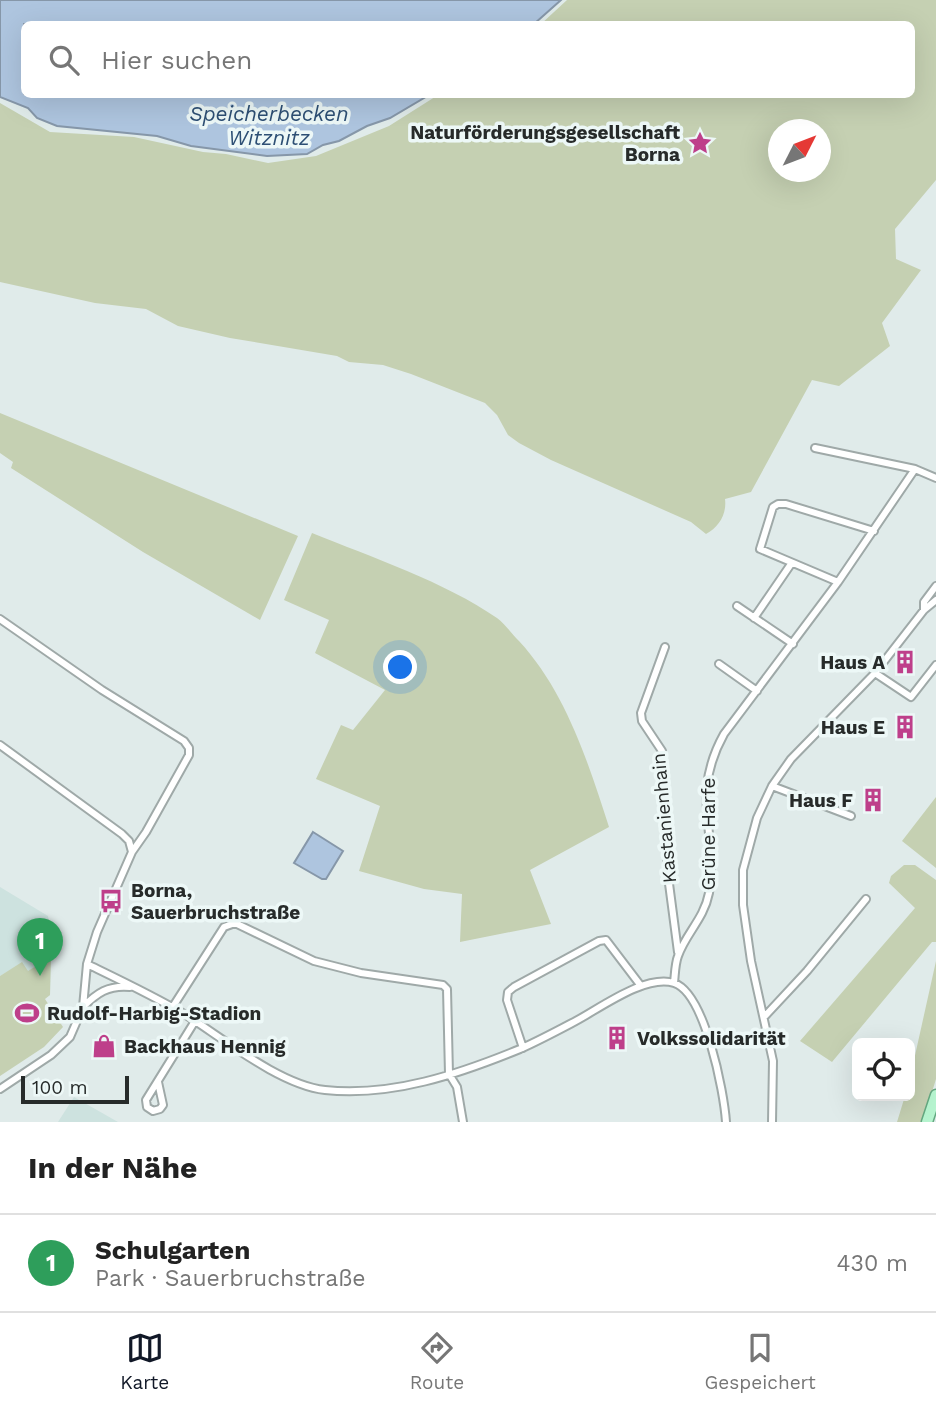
<!DOCTYPE html>
<html lang="de">
<head>
<meta charset="utf-8">
<style>
	:root { --surface:#fff; --page:#f2f2f2; --text:#222; --muted:#767676; --line:#e0e0e0; --accent:#111827 }
	body { margin:0; font-family:"Work Sans",sans-serif; background:var(--page); color:var(--text) }
	.controls { position:absolute; right:21px; bottom:21px; display:grid; overflow:hidden; border-radius:10px; box-shadow:0 7px 28px #0002 }
	.controls button { width:63px; height:63px; display:grid; place-items:center; padding:0; border:0; border-bottom:2px solid var(--line); background:var(--surface); color:var(--text); font:35px sans-serif }
	.compass { position:absolute; left:768px; top:119px; width:63px; height:63px; border-radius:50%; background:var(--surface); box-shadow:0 7px 28px #0002; rotate:48deg }
	.scale { position:absolute; left:21px; bottom:18px; width:108px; box-sizing:border-box; padding-left:7px; border:4px solid #272b2a; border-top:0; font-size:19px; line-height:24px; white-space:nowrap; color:#272b2a; -webkit-text-stroke:5px #edf8f7; paint-order:stroke }
	.you { position:absolute; left:401px; top:668px; width:24px; height:24px; margin:-18px; border:5px solid #fff; border-radius:50%; background:#1a73e8; box-shadow:0 0 0 10px #1a73e833 }
	.badge { display:grid; place-items:center; width:46px; height:46px; border-radius:50%; background:var(--accent); color:#fff; font-size:23px; font-weight:700 }
	.pin { position:absolute; translate:-50% -58px; filter:drop-shadow(0 2px 4px #0008) }
	.pin::after { content:''; position:absolute; top:37px; width:24px; height:21px; background:inherit; clip-path:polygon(0 0,100% 0,50% 100%) }
	.list { margin:0; padding:0; list-style:none }
	h2 { display:flex; justify-content:space-between; align-items:center; height:91px; margin:0; padding:0 28px; font-size:30px }
	h2 small { font-size:23px; font-weight:400; color:var(--muted) }
	.list li { display:grid; grid-template-columns:46px 1fr auto; gap:21px; align-items:center; box-sizing:border-box; height:98px; padding:0 28px; border-top:2px solid var(--line) }
	.list b { display:block; font-size:26px; white-space:nowrap }
	.list p { margin:0; font-size:23px; white-space:nowrap; color:var(--muted) }
	.list em { font-size:23px; font-style:normal; color:var(--muted) }
	.icon { flex:none; width:38px; height:38px; fill:none; stroke:currentColor; stroke-width:2; stroke-linecap:round; stroke-linejoin:round }
	.map { position:relative; flex:none; width:936px; height:1122px; overflow:hidden }
	.search { position:absolute; background:var(--surface); box-shadow:0 7px 28px #0002; left:21px; right:21px; top:21px; height:77px; display:flex; align-items:center; gap:18px; box-sizing:border-box; padding:0 24px; border-radius:10px; color:var(--muted); font-size:26px }
	.sheet { height:189px; background:var(--surface) }
	nav { display:flex; justify-content:space-around; align-items:center; box-sizing:border-box; height:98px; border-top:2px solid var(--line); background:var(--surface); font-size:19px; color:var(--muted) }
	nav a { display:grid; justify-items:center; gap:4px }
	nav .on { color:var(--accent) }
	.map>svg:first-child { display:block }
	.built { fill:#cde2df }
	.green { fill:#c5d0b2; fill-rule:evenodd }
	.water { fill:#aec5df; stroke:#8697a9; stroke-width:2 }
	.lines { fill:none; stroke-linecap:round; stroke-linejoin:round }
	.minor-casing { stroke:#9fa9a8; stroke-width:10 }
	.primary-casing { stroke:#64a880; stroke-width:13 }
	.minor { stroke:#fff; stroke-width:6 }
	.primary { stroke:#b6f4cf; stroke-width:10 }
	.labels { text-anchor:middle; dominant-baseline:central; stroke-width:7; stroke-linejoin:round; paint-order:stroke }
	.poi-label { font-size:19px; font-weight:bold; fill:#272b2a; stroke:#edf8f7; text-anchor:end }
	.street-label { font-size:19px; fill:#272b2a; stroke:#edf8f7 }
	.water-label { font-size:21px; font-style:italic; fill:#2d4f74; stroke:#edf8f7 }
</style>
</head>
<body>
<div class="map">
<svg width="936" height="1122" viewBox="0 0 936 1122">
	<rect width="100%" height="100%" fill="#e0ebea"/>
	<path class="built" d="M 0,887 L 48,916 L 51,936 L 50,995 L 45,998 L 22,963 L 0,976 Z
		M 74,1097 L 118,1122 L 58,1122 Z"/>
	<path class="green" d="M 567,0 L 936,0 L 936,180 L 895,229 L 896,259 L 921,270 L 882,323 L 890,346 L 839,386 L 812,380 L 751,492 L 725,499 C 727,514 719,527 706,534 L 691,522 L 551,460 L 519,443 L 508,435 L 497,415 L 485,403 L 411,374 L 383,365 L 349,362 L 337,356 L 230,338 L 178,326 L 146,309 L 95,303 L 0,282 L 0,103 L 50,132 L 134,137 L 203,152 L 226,154 L 268,163 L 316,156 L 389,126 L 438,95 L 912,94 L 912,24 L 541,24 ZM 778,130 L 820,130 L 820,172 L 778,172 Z
		M 0,413 L 298,536 L 260,620 L 143,552 L 11,468 L 13,462 L 0,453 Z
		M 312,533 C 371,557 445,582 497,618 C 505,624 512,634 519,641 C 566,692 588,762 609,827 L 530,870 L 551,924 L 460,942 L 462,894 L 424,889 L 359,871 L 380,806 L 316,779 L 341,725 L 353,730 L 385,690 L 315,653 L 329,620 L 284,600 Z
		M 936,797 L 936,868 L 902,841 Z
		M 904,865 L 915,865 L 936,880 L 936,942 L 932,942 L 832,1062 L 800,1041 L 915,908 L 889,883 L 891,876 Z
		M 51,957 L 50,995 L 45,999 L 63,1027 L 44,1047 L 0,1076 L 0,976 L 22,962 L 28,971 Z
		M 936,961 L 936,1079 L 923,1122 L 897,1122 L 905,1096 L 910,1096 L 910,1078 Z"/>
	<path class="water" d="M 0,0 L 561,0 L 534,24 L 24,24 L 24,94 L 429,95 L 390,118 L 367,126 L 339,141 L 323,145 L 307,154 L 267,156 L 191,146 L 157,136 L 57,126 L 37,118 L 28,108 L 0,97 Z
		M 313,832 L 343,851 L 326,879 L 322,879 L 294,863 Z"/>
	<g class="lines">
		<g class="minor-casing">
			<path id="minor" d="M 815,448 L 915,469
				M 838,582 L 760,549 L 773,507 L 778,504 L 786,504 L 874,531
				M 737,606 L 793,644
				M 924,610 L 924,602 L 936,586
				M 754,618 L 791,564
				M 0,619 L 102,690 L 184,741 L 189,748 L 189,755 L 146,832 L 132,852 L 97,932 L 87,964 L 83,1007 L 70,1037 L 51,1055 L 0,1089
				M 665,647 L 641,713 L 642,721 L 662,751 L 668,876 L 678,952
				M 719,664 L 757,691
				M 875,673 L 911,697 L 936,665
				M 0,745 L 122,834 L 129,841 L 132,852
				M 772,786 L 851,816
				M 87,964 C 120,980 154,996 186,1015 C 224,1039 280,1085 325,1090 C 392,1097 459,1074 520,1049 C 538,1041 555,1032 572,1023 C 598,1010 644,974 674,983 C 705,993 724,1092 726,1122
				M 674,983 C 675,974 675,964 678,956 C 686,933 704,919 709,893 C 719,832 689,797 724,734 L 838,582 L 915,469 L 936,478
				M 83,1007 C 97,993 108,985 130,987
				M 172,1008 L 224,927 L 235,923 L 314,961 L 361,973 L 443,985 L 447,989 L 449,1074 L 457,1087 L 463,1122
				M 765,1016 L 807,971 L 866,899
				M 523,1048 L 507,1000 L 508,992 L 514,987 L 599,941 L 606,940 L 641,986
				M 158,1082 L 163,1105 L 160,1109 L 153,1111 L 147,1107 L 146,1100 L 195,1021
				M 772,1122 L 773,1061 L 751,961 L 743,905 L 743,870 L 757,818 L 772,786 L 791,759 L 875,673 L 924,610 L 936,600"/>
		</g>
		<g class="primary-casing">
			<path id="primary" d="M 927,1122 L 936,1095"/>
		</g>
		<use href="#minor" class="minor"/>
		<use href="#primary" class="primary"/>
	</g>
	<defs>
		<g id="sight-bare" transform="scale(1.89)"><path d="M0-6L1.8-2.2L6-1.7L2.9 1.2L3.7 5.4L0 3.3L-3.7 5.4L-2.9 1.2L-6-1.7L-1.8-2.2Z" fill="#be3f8a" stroke="#edf8f7" stroke-width="2.5" paint-order="stroke"/></g>
		<g id="building-bare" transform="scale(1.89)"><path d="M-4-6H4V6H1V3H-1V6H-4ZM-2.5-4.3h1.7v1.8h-1.7ZM.8-4.3h1.7v1.8H.8ZM-2.5-1h1.7V.8h-1.7ZM.8-1h1.7V.8H.8Z" fill="#be3f8a" stroke="#edf8f7" stroke-width="2.5" paint-order="stroke"/></g>
		<g id="bus-bare" transform="scale(1.89)"><path d="M-5-6H5V4H4V6H2V4H-2V6H-4V4H-5ZM-3.5-4V0h7V-4ZM-3.5 1.2v1.5H-2V1.2ZM2 1.2v1.5H3.5V1.2Z" fill="#be3f8a" stroke="#edf8f7" stroke-width="2.5" paint-order="stroke"/></g>
		<g id="stadium-bare" transform="scale(1.89)"><path d="M0-5a6.5 5 0 1 0 0 10a6.5 5 0 1 0 0-10ZM-3.5-1.8h7v3.6h-7Z" fill="#be3f8a" stroke="#edf8f7" stroke-width="2.5" paint-order="stroke"/></g>
		<g id="shop-bare" transform="scale(1.89)"><path d="M-5-2.5h2.3a2.7 3.5 0 0 1 5.4 0H5L5.5 6h-11ZM-1.5-2.5h3a1.5 2.3 0 0 0-3 0Z" fill="#be3f8a" stroke="#edf8f7" stroke-width="2.5" paint-order="stroke"/></g>
	</defs>
	<g fill-rule="evenodd">
		<use href="#sight-bare" x="700" y="143"/>
		<use href="#building-bare" x="905" y="662"/>
		<use href="#building-bare" x="905" y="727"/>
		<use href="#building-bare" x="873" y="800"/>
		<use href="#bus-bare" x="111" y="901"/>
		<use href="#stadium-bare" x="27" y="1013"/>
		<use href="#building-bare" x="617" y="1038"/>
		<use href="#shop-bare" x="104" y="1046"/>
	</g>
	<g class="labels">
		<g class="poi-label">
			<text x="680" y="132">Naturförderungsgesellschaft<tspan x="680" dy="22">Borna</tspan></text>
			<text x="885" y="662">Haus A</text>
			<text x="885" y="727">Haus E</text>
			<text x="853" y="800">Haus F</text>
			<text x="131" y="890" text-anchor="start">Borna,<tspan x="131" dy="22">Sauerbruchstraße</tspan></text>
			<text x="47" y="1013" text-anchor="start">Rudolf-Harbig-Stadion</text>
			<text x="637" y="1038" text-anchor="start">Volkssolidarität</text>
			<text x="124" y="1046" text-anchor="start">Backhaus Hennig</text>
		</g>
		<g class="street-label">
			<text transform="translate(664 818) rotate(-95)">Kastanienhain</text>
			<text transform="translate(708 834) rotate(-90)">Grüne Harfe</text>
		</g>
		<g class="water-label">
			<text x="269" y="113">Speicherbecken<tspan x="269" dy="24">Witznitz</tspan></text>
		</g>
	</g>
</svg>
<div class="controls">
<button><svg class="icon" aria-label="locate" viewBox="0 0 24 24"><circle cx="12" cy="12" r="6"/><path d="M12 2v4M12 18v4M2 12h4M18 12h4"/></svg></button>
</div>
<svg class="compass" viewBox="-18 -18 36 36"><path d="M0-13l5 13h-10z" fill="#e53935"/><path d="M0 13l5-13h-10z" fill="#767676"/></svg>
<div class="scale">100 m</div>
<div class="you"></div>
<div class="pin badge" style="left:40px;top:976px;background:#2e9e5b">1</div>
<div class="search"><svg class="icon" aria-label="search" viewBox="0 0 24 24"><circle cx="10" cy="10" r="6"/><path d="M15 15l6 6"/></svg>Hier suchen</div>
</div>
<section class="sheet">
<h2>In der Nähe<small></small></h2>
<ul class="list">
<li><span class="badge" style="background:#2e9e5b">1</span><div><b>Schulgarten</b><p>Park · Sauerbruchstraße</p></div><em>430 m</em></li>
</ul>
</section>
<nav>
<a class="on"><svg class="icon" aria-label="map" viewBox="0 0 24 24"><path d="M3 6l6-2 6 2 6-2v14l-6 2-6-2-6 2zM9 4v14M15 6v14"/></svg>Karte</a>
<a><svg class="icon" aria-label="directions" viewBox="0 0 24 24"><path d="M12 3l9 9-9 9-9-9zM9 14v-3h6M13 9l2 2-2 2"/></svg>Route</a>
<a><svg class="icon" aria-label="saved" viewBox="0 0 24 24"><path d="M7 4h10v16l-5-4-5 4z"/></svg>Gespeichert</a>
</nav>
</body>
</html>
